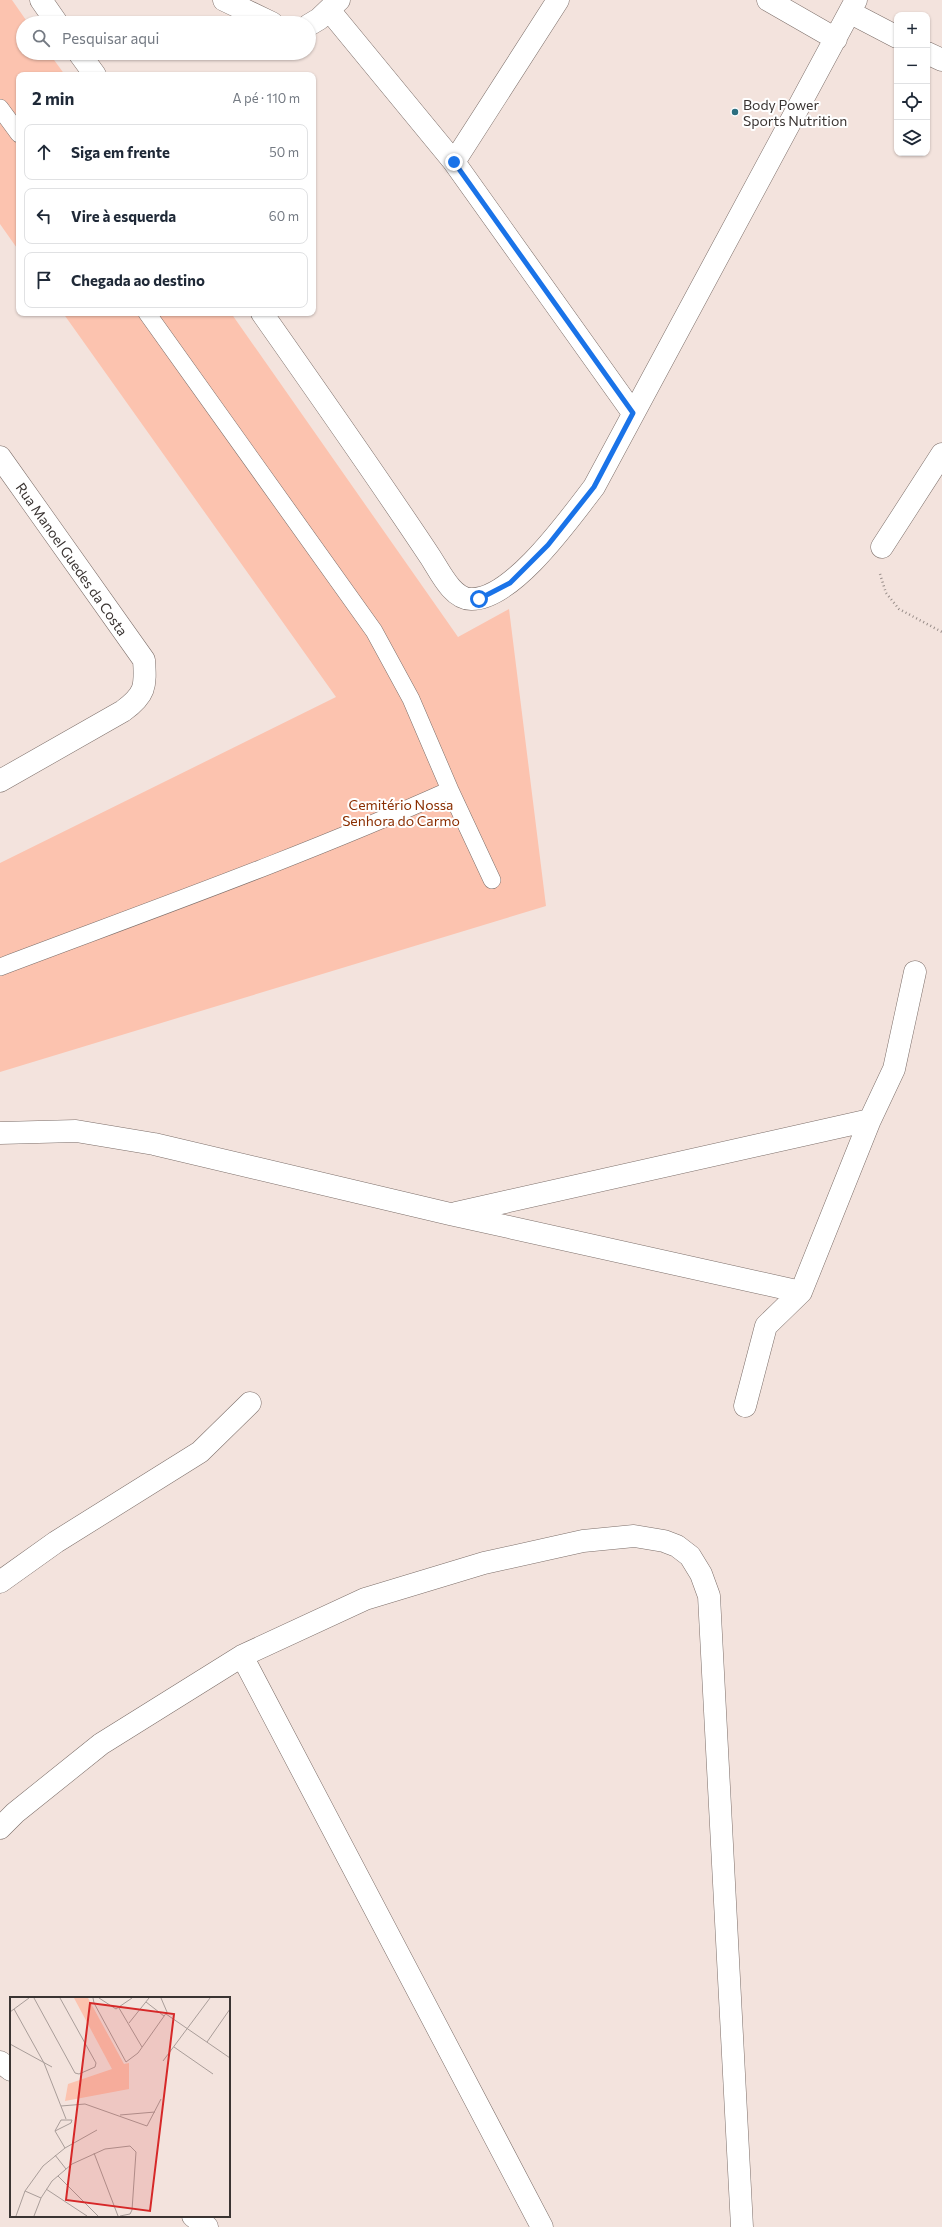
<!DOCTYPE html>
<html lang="pt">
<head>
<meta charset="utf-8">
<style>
	:root { --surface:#fff; --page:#f6f6f7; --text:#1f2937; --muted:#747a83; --line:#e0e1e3 }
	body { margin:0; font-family:Commissioner,sans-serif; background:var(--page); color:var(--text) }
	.controls { position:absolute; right:12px; top:12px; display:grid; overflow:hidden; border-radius:8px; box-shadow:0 1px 3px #0004 }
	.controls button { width:36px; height:36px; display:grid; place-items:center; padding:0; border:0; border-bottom:1px solid var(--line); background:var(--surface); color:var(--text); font:20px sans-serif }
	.stop { position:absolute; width:12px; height:12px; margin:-9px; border:3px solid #1a73e8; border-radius:50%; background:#fff }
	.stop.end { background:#1a73e8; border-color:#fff; box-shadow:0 1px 4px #0008 }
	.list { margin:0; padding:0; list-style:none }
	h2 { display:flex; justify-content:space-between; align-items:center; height:52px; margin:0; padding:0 16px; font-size:17px }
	h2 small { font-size:13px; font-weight:400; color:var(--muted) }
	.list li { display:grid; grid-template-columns:26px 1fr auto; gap:12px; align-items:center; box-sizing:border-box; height:56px; margin:0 8px 8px; padding:0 8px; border:1px solid var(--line); border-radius:8px }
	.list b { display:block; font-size:15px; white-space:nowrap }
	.list em { font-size:13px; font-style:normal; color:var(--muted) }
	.icon { flex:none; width:22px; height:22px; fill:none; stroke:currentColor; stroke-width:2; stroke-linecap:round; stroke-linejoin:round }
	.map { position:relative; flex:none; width:942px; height:2227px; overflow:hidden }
	.search { position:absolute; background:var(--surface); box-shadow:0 1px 3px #0004; left:16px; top:16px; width:300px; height:44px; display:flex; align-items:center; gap:10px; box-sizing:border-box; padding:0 14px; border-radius:22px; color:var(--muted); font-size:15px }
	.panel { position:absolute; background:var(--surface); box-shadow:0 1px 3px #0004; left:16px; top:72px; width:300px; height:244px; border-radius:8px }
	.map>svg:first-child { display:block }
	.green { fill:#fcc3af }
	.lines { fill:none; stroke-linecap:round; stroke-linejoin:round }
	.lane-casing { stroke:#7c6e69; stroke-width:18 }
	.street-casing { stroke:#7c6e69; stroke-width:23 }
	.path { stroke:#988d89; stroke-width:2.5; stroke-dasharray:1 3; stroke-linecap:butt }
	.lane { stroke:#fff; stroke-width:17 }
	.street { stroke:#fff; stroke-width:22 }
	.route { stroke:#1a73e8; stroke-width:5 }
	.poi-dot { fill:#2c6f80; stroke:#fff; stroke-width:1.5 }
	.labels { text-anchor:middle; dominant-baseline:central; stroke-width:4; stroke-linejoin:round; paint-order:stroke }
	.poi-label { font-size:14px; fill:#3a3432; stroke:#fff; text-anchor:start }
	.street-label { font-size:14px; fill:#3a3432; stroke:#fff }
	.park-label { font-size:14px; fill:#8a2e01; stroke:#fff }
	.inset-road { fill:none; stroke:#a99d99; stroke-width:1 }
	.view { fill:#d62828; fill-opacity:0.15; stroke:#d62828; stroke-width:2 }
	.inset-edge { fill:none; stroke:#3a3432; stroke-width:2 }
</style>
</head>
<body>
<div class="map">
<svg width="942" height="2227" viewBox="0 0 942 2227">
	<rect width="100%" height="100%" fill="#f3e3dd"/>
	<path class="green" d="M 0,0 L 12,0 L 28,23 L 23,23 L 23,53 L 49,53 L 65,75 L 19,75 L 19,251 L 0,224 Z
		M 63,313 L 231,313 L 458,637 L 509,609 L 546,906 L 0,1072 L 0,863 L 336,697 Z"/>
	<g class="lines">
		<g class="lane-casing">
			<path id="lane" d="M 0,108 L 19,134
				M 450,790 L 492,880
				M 0,967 C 151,910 303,856 450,790 L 411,699 L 374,631 L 147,313"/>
		</g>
		<g class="street-casing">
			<path id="street" d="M 41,0 L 57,23
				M 224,0 L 272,23
				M 768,0 L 836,39
				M 329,10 L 454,162 L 633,413
				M 851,13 L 897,37
				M 309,25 L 319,19 L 339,0
				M 79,53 L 95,75
				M 927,53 L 942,60
				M 454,162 L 558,0
				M 262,313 C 319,394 376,475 431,558 C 440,572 453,600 472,599 C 513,599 570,518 594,487 L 856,0
				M 0,457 L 144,660 C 146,687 145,695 123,711 L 0,781
				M 882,547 L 942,454
				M 0,1133 L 76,1131 L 154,1144 L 450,1214 L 801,1292 L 870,1120 L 894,1069 L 915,972
				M 456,1213 L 870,1120
				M 745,1406 L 766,1326 L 801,1292
				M 0,1582 L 56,1542 L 200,1452 L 250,1403
				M 242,1656 L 542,2227
				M 0,1828 L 15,1813 L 101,1744 L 242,1656 L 365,1599 L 484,1563 L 583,1541 L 634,1536 L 664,1541 L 677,1546 L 690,1556 L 701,1574 L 709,1596 L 742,2227
				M 0,2062 L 11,2070
				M 193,2216 L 207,2227"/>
		</g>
		<path class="path" d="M 880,574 L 886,593 L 899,609 L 942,632"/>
		<use href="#lane" class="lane"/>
		<use href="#street" class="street"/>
	</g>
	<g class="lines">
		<path class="route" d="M 454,162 L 633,413 L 594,487 L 548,545 L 510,583 L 479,599"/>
	</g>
	<circle class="poi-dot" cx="735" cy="112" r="4"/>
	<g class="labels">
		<g class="poi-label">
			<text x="743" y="104">Body Power<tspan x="743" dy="16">Sports Nutrition</tspan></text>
		</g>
		<g class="street-label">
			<text transform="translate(72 559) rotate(55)">Rua Manoel Guedes da Costa</text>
		</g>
		<g class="park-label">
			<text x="401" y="804">Cemitério Nossa<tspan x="401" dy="16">Senhora do Carmo</tspan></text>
		</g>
	</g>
	<g transform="translate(10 1997)">
		<rect width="220" height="220" fill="#f3e3dd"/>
		<path d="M 64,1 L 78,1 L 114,67 L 119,66 L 119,92 L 55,104 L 58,87 L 102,72 Z" fill="#fcc3af"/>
		<path class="inset-road" d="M 24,1 L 65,76 L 69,77 L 85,70 L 86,66 L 50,1M 83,1 L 84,6 L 116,65 L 128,56 L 157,15 L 151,1M 89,1 L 106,12 L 122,1M 136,5 L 154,19M 109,11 L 132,50M 4,12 L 34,66 L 56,122M 0,15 L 19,1M 156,17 L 220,61M 119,26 L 139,1M 197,45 L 220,12M 0,47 L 42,70M 164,50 L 203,77M 153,64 L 200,1M 51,109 L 75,107 L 137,129 L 151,102M 110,118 L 145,115M 45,134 L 61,126 L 62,123 L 51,123 L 46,132 L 45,134 L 55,151M 84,156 L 108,219M 45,158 L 56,172M 48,179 L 88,219M 36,192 L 77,219M 15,194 L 31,201M 6,219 L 15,194 L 33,169 L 55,151 L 87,133M 24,219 L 31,201 L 42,184 L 62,167 L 95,152 L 120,149 L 126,155 L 122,213 L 120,217 L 110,219"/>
		<path class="view" d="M 80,6 L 164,17 L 140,214 L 56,203 Z"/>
		<rect width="220" height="220" class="inset-edge"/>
	</g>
</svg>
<div class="controls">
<button>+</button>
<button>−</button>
<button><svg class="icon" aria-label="locate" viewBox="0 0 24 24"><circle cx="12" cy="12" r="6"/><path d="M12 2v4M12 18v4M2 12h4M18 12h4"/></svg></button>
<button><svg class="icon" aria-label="layers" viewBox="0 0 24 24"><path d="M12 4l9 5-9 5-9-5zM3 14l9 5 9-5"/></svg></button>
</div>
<div class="stop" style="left:479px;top:599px"></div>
<div class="stop end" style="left:454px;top:162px"></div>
<div class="search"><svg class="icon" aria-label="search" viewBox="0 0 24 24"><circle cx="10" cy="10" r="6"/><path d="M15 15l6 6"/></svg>Pesquisar aqui</div>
<section class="panel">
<h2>2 min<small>A pé · 110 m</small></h2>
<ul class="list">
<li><svg class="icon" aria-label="ahead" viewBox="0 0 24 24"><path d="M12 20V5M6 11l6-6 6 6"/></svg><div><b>Siga em frente</b></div><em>50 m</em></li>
<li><svg class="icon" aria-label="left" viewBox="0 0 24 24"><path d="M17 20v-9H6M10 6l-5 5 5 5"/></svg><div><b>Vire à esquerda</b></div><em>60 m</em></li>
<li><svg class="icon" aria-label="arrive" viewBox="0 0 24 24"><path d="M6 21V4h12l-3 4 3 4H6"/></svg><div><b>Chegada ao destino</b></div></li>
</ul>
</section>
</div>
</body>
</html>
